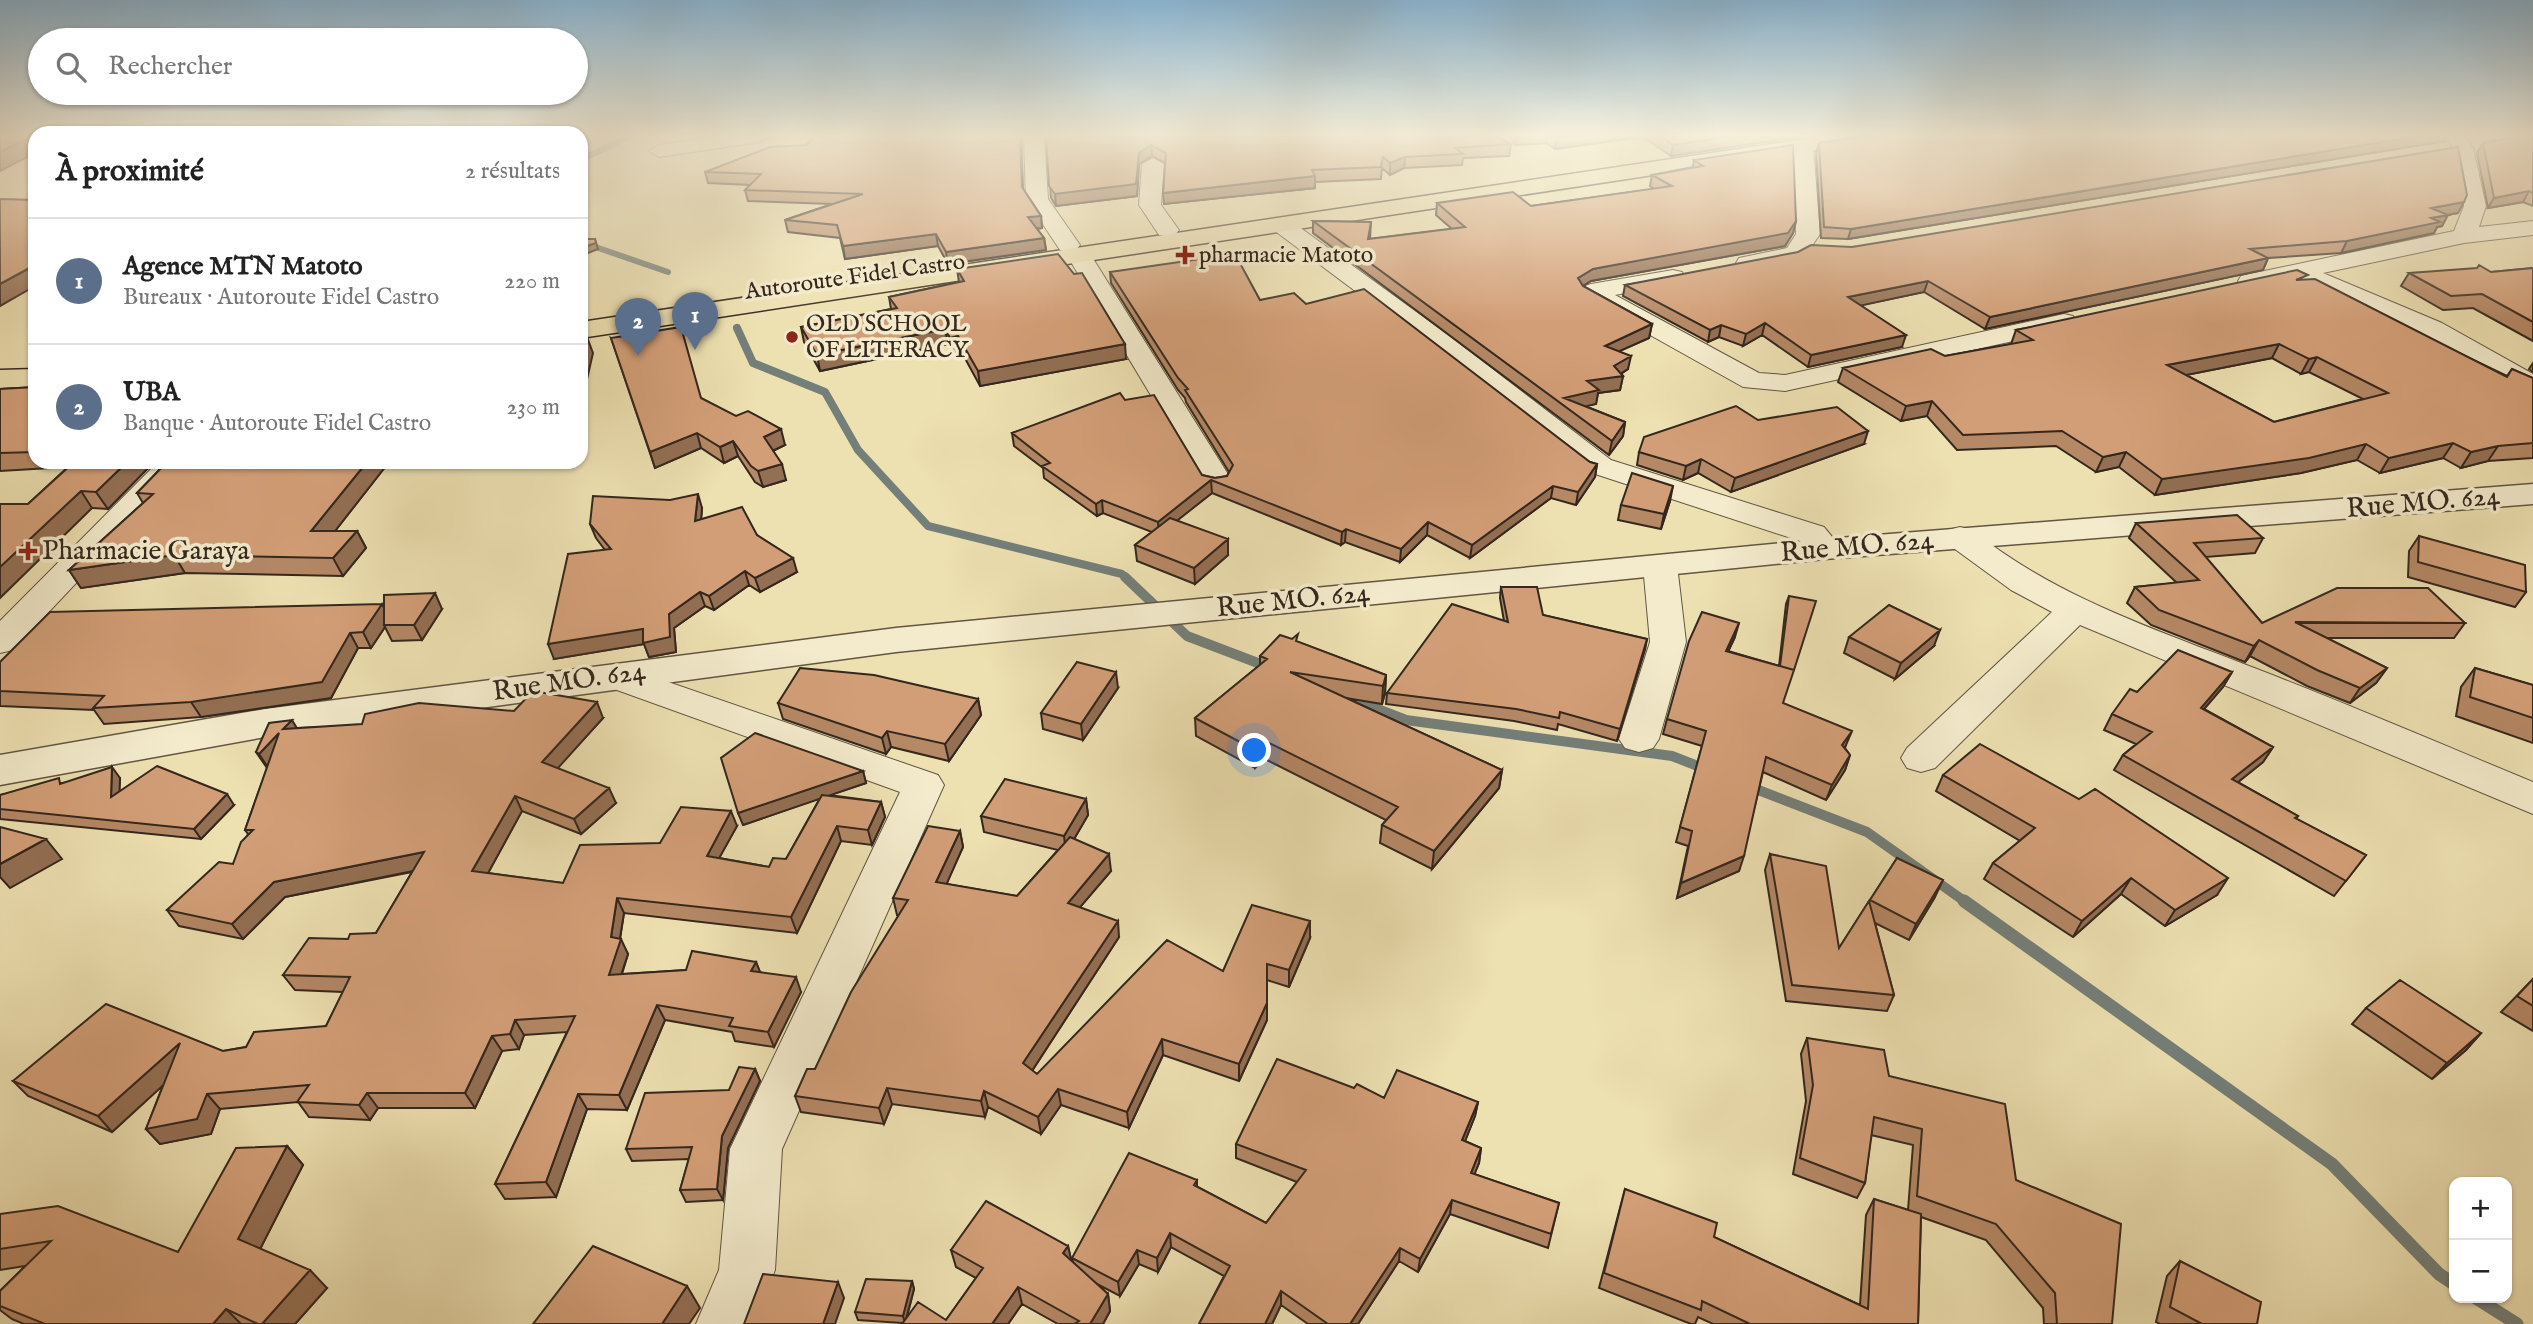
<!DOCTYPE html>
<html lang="fr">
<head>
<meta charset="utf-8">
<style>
	:root { --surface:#fff; --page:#f6f6f6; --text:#222; --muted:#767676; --line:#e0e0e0; --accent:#8f2418 }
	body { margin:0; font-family:"IM FELL English",serif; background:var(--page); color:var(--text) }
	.controls { position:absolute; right:21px; bottom:21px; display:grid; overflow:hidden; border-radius:14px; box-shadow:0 2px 5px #0004 }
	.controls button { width:63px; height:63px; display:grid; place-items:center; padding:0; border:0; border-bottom:2px solid var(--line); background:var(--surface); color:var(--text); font:35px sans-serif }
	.you { position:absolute; left:1255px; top:751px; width:24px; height:24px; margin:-18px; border:5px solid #fff; border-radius:50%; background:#1a73e8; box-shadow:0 0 0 10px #1a73e833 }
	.badge { display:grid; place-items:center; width:46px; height:46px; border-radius:50%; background:var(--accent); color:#fff; font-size:23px; font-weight:700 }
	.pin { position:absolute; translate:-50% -58px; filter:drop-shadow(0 2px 4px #0008) }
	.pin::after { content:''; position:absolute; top:37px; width:24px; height:21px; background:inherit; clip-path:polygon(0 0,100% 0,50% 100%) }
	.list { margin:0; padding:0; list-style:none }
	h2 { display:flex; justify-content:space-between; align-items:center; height:91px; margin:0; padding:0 28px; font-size:30px }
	h2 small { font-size:23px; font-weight:400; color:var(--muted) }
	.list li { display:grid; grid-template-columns:46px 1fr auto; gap:21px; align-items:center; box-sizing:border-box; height:126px; padding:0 28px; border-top:2px solid var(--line) }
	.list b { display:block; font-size:26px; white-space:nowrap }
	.list p { margin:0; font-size:23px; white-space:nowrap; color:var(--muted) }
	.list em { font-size:23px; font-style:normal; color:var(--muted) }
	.icon { flex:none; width:38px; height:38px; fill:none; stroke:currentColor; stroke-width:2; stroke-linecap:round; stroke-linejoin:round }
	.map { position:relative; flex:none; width:2533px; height:1324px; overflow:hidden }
	.search { position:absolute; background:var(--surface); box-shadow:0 2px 5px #0004; left:28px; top:28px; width:560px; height:77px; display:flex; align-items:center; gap:18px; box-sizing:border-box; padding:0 24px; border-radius:38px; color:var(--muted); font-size:26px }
	.panel { position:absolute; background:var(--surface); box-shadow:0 2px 5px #0004; left:28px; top:126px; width:560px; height:343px; border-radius:21px }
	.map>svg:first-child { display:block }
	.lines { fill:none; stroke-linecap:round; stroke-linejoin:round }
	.stream-far3 { stroke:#747f79; stroke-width:6 }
	.stream-far2 { stroke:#747f79; stroke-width:8 }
	.stream-far1 { stroke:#747f79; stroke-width:10 }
	.stream { stroke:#747f79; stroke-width:13 }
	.minor-casing { stroke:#625542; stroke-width:2 }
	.tertiary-casing { stroke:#625542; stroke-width:3 }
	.trunk-casing { stroke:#34271d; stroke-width:3 }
	.minor { fill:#f3ebcc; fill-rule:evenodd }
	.tertiary { fill:#f3ebcc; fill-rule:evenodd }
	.trunk { fill:#ede0b1; fill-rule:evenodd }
	.wall { fill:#b58866; stroke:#34271d; stroke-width:2; fill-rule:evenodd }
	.shaded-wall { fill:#936f53; stroke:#34271d; stroke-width:2 }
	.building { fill:#d29e77; stroke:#34271d; stroke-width:2; fill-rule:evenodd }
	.poi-dot { fill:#8f2418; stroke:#f3ebcc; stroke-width:2.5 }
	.labels { text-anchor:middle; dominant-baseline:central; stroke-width:7; stroke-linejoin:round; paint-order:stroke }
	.far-poi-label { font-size:23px; fill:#34271d; stroke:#f3ebcc; text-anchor:start }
	.far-street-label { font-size:23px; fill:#34271d; stroke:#f3ebcc }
	.street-label { font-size:28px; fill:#34271d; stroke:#f3ebcc }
	.poi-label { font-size:28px; fill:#34271d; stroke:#f3ebcc; text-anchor:start }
</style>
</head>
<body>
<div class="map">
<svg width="2533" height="1324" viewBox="0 0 2533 1324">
	<rect width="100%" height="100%" fill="#ede0b1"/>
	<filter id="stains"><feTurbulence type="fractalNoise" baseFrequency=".00286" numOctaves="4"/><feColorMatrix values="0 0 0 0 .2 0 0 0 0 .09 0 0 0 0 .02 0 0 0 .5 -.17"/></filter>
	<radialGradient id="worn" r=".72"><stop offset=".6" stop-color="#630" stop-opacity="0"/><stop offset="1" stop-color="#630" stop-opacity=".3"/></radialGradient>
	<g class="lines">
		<path class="stream-far3" d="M 581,160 L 629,136
			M 581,242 L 668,272"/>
		<path class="stream-far2" d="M 737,328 L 753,363 L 825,392 L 858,450 L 928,526 L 1122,574 L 1127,579"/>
		<path class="stream-far1" d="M 1125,577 L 1187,636 L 1271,668
			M 1341,695 L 1406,720 L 1672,756 L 1708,770
			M 1748,786 L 1867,832 L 1967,903"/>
		<path class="stream" d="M 1964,901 L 2332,1164 L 2439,1274 L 2454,1284
			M 2476,1298 L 2517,1324"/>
		<g class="minor-casing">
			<path id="minor" d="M 716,136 L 770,136 L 760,142 L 659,157 L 649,151 L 659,145 Z
				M 1024,136 L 1044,136 L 1048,199 L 1080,245 L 1076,250 L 1060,250 L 1026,199 Z
				M 2445,136 L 2465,136 L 2473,148 L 2486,206 L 2479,227 L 2533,221 L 2533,235 L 2464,243 L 2323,273 L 2442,323 L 2533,374 L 2533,394 L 2523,392 L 2424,335 L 2295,279 L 2250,288 L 2241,286 L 2238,281 L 2241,276 L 2250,274 L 2454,231 L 2464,206 L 2453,148 Z
				M 1803,140 L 1813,146 L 1820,234 L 1803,259 L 1748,270 L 1739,268 L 1736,263 L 1739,258 L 1787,248 L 1796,234 L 1793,146 Z
				M 1153,158 L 1164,164 L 1161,205 L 1179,230 L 1175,235 L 1159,235 L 1139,205 L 1142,164 Z
				M 1283,219 L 1291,221 L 1448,335 L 1611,460 L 1824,527 L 1842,549 L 1837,556 C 1818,561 1812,555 1800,541 L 1589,472 L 1430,347 L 1275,231 L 1272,226 L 1275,221 Z
				M 1080,250 L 1088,252 L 1092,257 L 1231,479 L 1227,486 L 1216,488 L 1205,486 L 1201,479 L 1068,257 L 1072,252 Z
				M 1673,270 L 1682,272 L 1685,277 L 1682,282 L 1615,295 L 1759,373 L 1785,375 L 2064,314 L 2073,316 L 2077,322 L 2073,328 L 2064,330 L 1785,391 L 1743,387 L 1582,297 L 1578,292 L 1582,287 L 1591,284 Z
				M 158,462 L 190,462 L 13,650 L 0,653 L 0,621 Z
				M 1960,527 L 1972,530 C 2057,598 2157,630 2257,669 C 2350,705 2441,744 2533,782 L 2533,814 L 2080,625 L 1935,768 L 1921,772 L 1907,768 L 1901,758 L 1907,748 L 2052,612 L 2011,590 L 1948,544 L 1944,537 L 1948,530 Z
				M 1660,555 L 1672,558 L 1677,565 L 1686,642 L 1659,739 L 1653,748 L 1639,752 L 1625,748 L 1619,739 L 1650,642 L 1643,565 L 1648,558 Z
				M 616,664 L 938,775 L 944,785 L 782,1149 L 775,1270 L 754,1324 L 696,1324 L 719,1270 L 730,1149 L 900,792 L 603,685 L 597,676 L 603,667 Z"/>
		</g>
		<g class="tertiary-casing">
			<path id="tertiary" d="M 2533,484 L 2533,504 L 1825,559 L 896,652 L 265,737 L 0,785 L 0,755 L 265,709 L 896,628 L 1825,539 Z"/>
		</g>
		<g class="trunk-casing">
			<path id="trunk" d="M 1825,136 L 1880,136 L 1870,142 L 581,338 L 581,322 Z
				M 35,369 L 35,387 L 0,388 L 0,370 Z"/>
		</g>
		<use href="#minor" class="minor"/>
		<use href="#tertiary" class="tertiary"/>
		<use href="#trunk" class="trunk"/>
	</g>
	<path class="wall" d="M 815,136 L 1021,136 L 1023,189 L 1041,216 L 1042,228 L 1037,229 L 1044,238 L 1046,250 L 948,264 L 938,246 L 845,259 L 840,238 L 788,232 L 785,220 L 832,204 L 748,201 L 745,190 L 750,185 L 708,183 L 705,172 L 807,145 Z
		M 1046,136 L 1511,144 L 1509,156 L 1463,158 L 1462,165 L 1404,168 L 1390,175 L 1382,168 L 1381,179 L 1315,182 L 1315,188 L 1164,204 L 1165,163 L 1152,156 L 1139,164 L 1137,196 L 1056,206 L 1051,198 Z
		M 1509,136 L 1805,136 L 1671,156 L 1643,137 L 1555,149 L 1546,143 L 1515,145 Z
		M 1863,136 L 2447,136 L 2445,141 L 1848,239 L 1821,238 L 1816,153 L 1819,143 Z
		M 2533,136 L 2533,206 L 2523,202 L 2488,208 L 2477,153 L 2483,143 Z
		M 1694,160 L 1796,221 L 1793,233 L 1785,246 L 1591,281 L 1583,286 L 1652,324 L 1649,338 L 1619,351 L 1628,369 L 1621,374 L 1623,376 L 1620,390 L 1598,393 L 1596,404 L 1585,406 L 1625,422 L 1623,436 L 1609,455 L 1313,233 L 1313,221 L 1371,222 L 1370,239 L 1452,229 L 1436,215 L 1437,203 L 1531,206 L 1654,189 L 1650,186 L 1652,175 L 1693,167 Z
		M 2458,213 L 2447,215 L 2442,226 L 2437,227 L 2434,233 L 2341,253 L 2268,258 L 2263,270 L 1985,329 L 1924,292 L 1861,305 L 1902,347 L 1808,367 L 1762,335 L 1743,346 L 1719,337 L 1708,342 L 1623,296 L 1625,285 L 1852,247 Z
		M 2533,268 L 2533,341 L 2473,308 L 2443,310 L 2401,286 L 2409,273 L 2491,272 Z
		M 957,269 L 1126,359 L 980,386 L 961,351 L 952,353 L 948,344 L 820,371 L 804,342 L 801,327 L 891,309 L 889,297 L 959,282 Z
		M 1110,272 L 1260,300 L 1306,304 L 1590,462 L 1597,464 L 1595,477 L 1576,505 L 1551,498 L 1470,558 L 1427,535 L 1400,562 L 1345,542 L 1341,545 L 1212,493 L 1177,520 L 1228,555 L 1195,584 L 1137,561 L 1135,545 L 1152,532 L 1103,513 L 1097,516 L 1044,478 L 1043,468 L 1014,446 L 1012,433 L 1125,400 L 1202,475 L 1215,478 L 1227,476 L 1229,472 L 1186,402 L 1185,398 L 1178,390 L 1111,283 Z
		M 2305,280 L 2507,376 L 2512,369 L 2533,378 L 2533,458 L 2488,461 L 2461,468 L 2443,458 L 2380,473 L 2357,460 L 2301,473 L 2155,495 L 2119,467 L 2096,472 L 2056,446 L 1957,450 L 1927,416 L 1901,421 L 1838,382 L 1843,368 L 1945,356 L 2011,344 L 2016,330 ZM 2272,358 L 2301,374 L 2309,372 L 2363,399 L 2274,422 L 2186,375 Z
		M 611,338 L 701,398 L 785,445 L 773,451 L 786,480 L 763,487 L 755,482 L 738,456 L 724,463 L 701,448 L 655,468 Z
		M 2533,363 L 2533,372 L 2529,369 Z
		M 35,387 L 35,462 L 154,462 L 108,509 L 28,504 L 68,467 L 0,471 L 0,389 Z
		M 1758,420 L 1864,444 L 1731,492 L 1698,473 L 1683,480 L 1637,465 L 1639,452 Z
		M 167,462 L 389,462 L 335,531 L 357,531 L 366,548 L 343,576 L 185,573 L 81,588 L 69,570 L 143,503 L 137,493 Z
		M 1670,501 L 1661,529 L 1618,520 L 1621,505 Z
		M 702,508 L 701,519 L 757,535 L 797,572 L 760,592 L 749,585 L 714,610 L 705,606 L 674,628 L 676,652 L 649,657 L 644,644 L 554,659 L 605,550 L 596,538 L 590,524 Z
		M 2136,523 L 2263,538 L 2255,553 L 2205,557 L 2262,623 L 2465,623 L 2454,638 L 2326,638 L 2387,668 L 2376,683 L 2350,703 L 2307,686 L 2250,656 L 2245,662 L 2151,625 L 2127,603 L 2135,587 L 2177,583 L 2129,538 Z
		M 2419,536 L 2526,592 L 2515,607 L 2408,577 L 2409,551 Z
		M 1501,587 L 1543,615 L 1647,639 L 1617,741 L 1558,724 L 1557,730 L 1514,721 L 1386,704 L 1387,693 L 1504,621 L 1500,598 Z
		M 1789,596 L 1783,703 L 1846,745 L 1845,748 L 1850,755 L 1845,770 L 1826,800 L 1763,772 L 1739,871 L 1677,898 L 1688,846 L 1676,842 L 1702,746 L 1663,734 L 1667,719 L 1735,637 L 1728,651 L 1779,666 L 1786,604 Z
		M 384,609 L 442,609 L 422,640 L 392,641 L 385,627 L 371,648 L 358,648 L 331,698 L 201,717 L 104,724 L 94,710 L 0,706 L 0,662 Z
		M 1849,637 L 1934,646 L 1895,679 L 1844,653 Z
		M 1298,642 L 1386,675 L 1385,693 L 1382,704 L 1346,698 L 1502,770 L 1499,788 L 1432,869 L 1380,843 L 1382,825 L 1386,820 L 1265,759 L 1255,768 L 1196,736 L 1195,718 L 1260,665 L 1260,656 Z
		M 2475,668 L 2533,685 L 2533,743 L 2456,716 L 2461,687 Z
		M 2232,672 L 2223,687 L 2204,709 L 2273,747 L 2263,762 L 2238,782 L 2298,816 L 2296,819 L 2366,855 L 2334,896 L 2114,770 L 2123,755 L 2136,744 L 2104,730 L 2112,714 L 2137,692 Z
		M 1118,688 L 1083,740 L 1043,729 L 1041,713 Z
		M 978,699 L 981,715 L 949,761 L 891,747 L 886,754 L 783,719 L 778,703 Z
		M 603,718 L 557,768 L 616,803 L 581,834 L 522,811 L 488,873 L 563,883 L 660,843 L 737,826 L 719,858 L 769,867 L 786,859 L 820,798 L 743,825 L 863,771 L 866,783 L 829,795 L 881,802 L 885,817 L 872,845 L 841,841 L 797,933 L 624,913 L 620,939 L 628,954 L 622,974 L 686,970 L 756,962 L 760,972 L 801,992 L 774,1047 L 735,1041 L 732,1032 L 665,1020 L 627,1110 L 587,1109 L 556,1197 L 505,1199 L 495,1184 L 567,1032 L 524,1035 L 519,1049 L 502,1051 L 475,1108 L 378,1108 L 370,1120 L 309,1117 L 298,1102 L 220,1109 L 211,1134 L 160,1144 L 146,1129 L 163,1085 L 112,1132 L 28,1096 L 13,1081 L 223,1051 L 246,1047 L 326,1026 L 343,992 L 295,990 L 283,975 L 348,939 L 376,933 L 412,872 L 285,897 L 243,939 L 179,926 L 167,910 L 233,864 L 248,834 L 245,830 L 267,768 L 256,752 L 297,728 Z
		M 1943,775 L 2217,895 L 2165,926 L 2121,894 L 2073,937 L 1984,879 L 1993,863 L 2020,841 L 1936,791 Z
		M 120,778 L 119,791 L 234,805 L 201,839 L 0,819 L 0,795 L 62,783 Z
		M 1086,799 L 1088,815 L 1074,839 L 1111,871 L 1080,907 L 1119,937 L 1032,1071 L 1037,1074 L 1223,971 L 1310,938 L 1289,987 L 1267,980 L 1267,1020 L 1239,1081 L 1163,1055 L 1129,1128 L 1061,1105 L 1041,1134 L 988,1107 L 985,1117 L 892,1104 L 884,1124 L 801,1112 L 795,1096 L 815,1069 L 899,915 L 897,915 L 893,898 L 960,831 L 963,847 L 946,884 L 1017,896 L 1058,850 L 984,832 L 981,816 Z
		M 1770,854 L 1839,948 L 1897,858 L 1935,897 L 1909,940 L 1875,923 L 1894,995 L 1887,1011 L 1786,1001 L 1765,870 Z
		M 2533,979 L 2533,1031 L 2501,1012 Z
		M 2366,1008 L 2481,1033 L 2466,1050 L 2432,1079 L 2352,1024 Z
		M 1807,1038 L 1889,1076 L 2016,1180 L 2112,1324 L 2044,1324 L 2043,1308 L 1986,1240 L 1921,1217 L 1918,1324 L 1713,1324 L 1698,1317 L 1695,1324 L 1691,1324 L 1599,1288 L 1625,1189 L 1714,1237 L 1860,1305 L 1866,1215 L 1874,1199 L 1908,1210 L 1913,1145 L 1871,1135 L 1865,1183 L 1857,1198 L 1793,1174 L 1806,1101 L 1801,1054 Z
		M 755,1069 L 760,1081 L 728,1148 L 723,1200 L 686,1202 L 680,1190 L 689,1159 L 632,1161 L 626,1149 L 729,1090 Z
		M 1354,1088 L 1384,1098 L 1478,1102 L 1475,1116 L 1465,1141 L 1481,1148 L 1479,1163 L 1474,1174 L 1559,1203 L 1548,1248 L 1450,1214 L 1418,1272 L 1399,1261 L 1358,1324 L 1308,1324 L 1281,1305 L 1272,1324 L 1199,1324 L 1224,1276 L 1171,1247 L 1158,1272 L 1139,1264 L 1120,1296 L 1095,1283 L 1108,1294 L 1110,1311 L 1103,1324 L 1058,1324 L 1022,1304 L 1008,1324 L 902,1324 L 903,1323 L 858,1320 L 855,1312 L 912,1281 L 914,1289 L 907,1317 L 946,1320 L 976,1278 L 956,1267 L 951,1250 L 1068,1246 L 1071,1260 L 1073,1262 L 1072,1258 L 1197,1180 L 1197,1187 L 1266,1223 L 1297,1182 L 1236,1158 L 1236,1144 Z
		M 287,1146 L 303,1165 L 260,1249 L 327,1288 L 295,1324 L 24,1324 L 12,1319 L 0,1310 L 0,1291 L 25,1266 L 0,1270 L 0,1214 L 178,1252 Z
		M 2180,1261 L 2257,1324 L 2160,1324 L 2156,1322 L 2167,1276 Z"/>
	<path class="shaded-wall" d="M 31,136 L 35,136 L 35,153 L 0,171 L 0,152 Z
		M 1020,136 L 1021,136 L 1023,199 L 1022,187 Z
		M 1516,136 L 1547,136 L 1546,143 L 1515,145 Z
		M 1565,136 L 1643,136 L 1555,149 L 1557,137 Z
		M 1729,136 L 1805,136 L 1671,156 L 1673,145 Z
		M 2419,136 L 2447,136 L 2445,141 L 1848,239 L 1851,229 Z
		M 1151,145 L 1152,156 L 1139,164 L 1137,196 L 1056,206 L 1055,194 L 1139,153 Z
		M 1405,157 L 1404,168 L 1390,175 L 1390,163 Z
		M 1315,176 L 1315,188 L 1164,204 L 1163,193 Z
		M 2529,191 L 2523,202 L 2488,208 L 2494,198 Z
		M 2464,202 L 2458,213 L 2425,219 L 2431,208 Z
		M 2448,215 L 2442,226 L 2437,227 L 2434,233 L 2341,253 L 2347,241 L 2431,218 Z
		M 1041,216 L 1042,228 L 1030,229 L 1028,217 Z
		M 1796,221 L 1793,233 L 1785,246 L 1591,281 L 1576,290 L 1578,278 L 1593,269 Z
		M 936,234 L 938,246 L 845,259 L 843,246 Z
		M 1044,238 L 1046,250 L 948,264 L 946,252 Z
		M 595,239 L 598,249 L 581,256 L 581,248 Z
		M 2268,258 L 2263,270 L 1985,329 L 1990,317 Z
		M 35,265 L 35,286 L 0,306 L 0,284 Z
		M 1928,281 L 1924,292 L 1845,309 L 1848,297 Z
		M 1765,323 L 1762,335 L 1743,346 L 1746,334 Z
		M 1652,324 L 1649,338 L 1602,359 L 1605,346 Z
		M 1721,325 L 1719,337 L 1708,342 L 1710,330 Z
		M 945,329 L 948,344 L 820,371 L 817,355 Z
		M 1906,335 L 1902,347 L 1808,367 L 1811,355 Z
		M 958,336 L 961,351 L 952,353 L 950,338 Z
		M 587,337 L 593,353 L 587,379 L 581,380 L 581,362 Z
		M 1125,344 L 1126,359 L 980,386 L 978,371 Z
		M 2279,344 L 2272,358 L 2161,380 L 2167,365 Z
		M 1631,356 L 1628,369 L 1615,377 L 1623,376 L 1620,390 L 1598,393 L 1596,404 L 1570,410 L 1564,398 L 1587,381 Z
		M 2317,357 L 2309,372 L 2301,374 L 2309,359 Z
		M 1932,401 L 1927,416 L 1901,421 L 1906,406 Z
		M 1625,422 L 1623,436 L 1609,455 L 1612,441 Z
		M 781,429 L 785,445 L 768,453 L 764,437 Z
		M 1868,431 L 1864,444 L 1731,492 L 1735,478 Z
		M 697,433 L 701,448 L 655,468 L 650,452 Z
		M 733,441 L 738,456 L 724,463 L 720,447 Z
		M 2453,443 L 2443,458 L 2380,473 L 2389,458 Z
		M 2366,444 L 2357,460 L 2301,473 L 2155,495 L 2162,479 Z
		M 2498,446 L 2488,461 L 2461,468 L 2471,452 Z
		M 2126,452 L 2119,467 L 2096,472 L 2103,457 Z
		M 1701,459 L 1698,473 L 1683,480 L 1686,466 Z
		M 127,462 L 154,462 L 108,509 L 96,492 Z
		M 367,462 L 389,462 L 321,549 L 311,531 Z
		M 782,464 L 786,480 L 763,487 L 758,471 Z
		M 1597,464 L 1595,477 L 1576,505 L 1578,492 Z
		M 1211,480 L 1212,493 L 1159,535 L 1158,522 Z
		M 1553,486 L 1551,498 L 1470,558 L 1472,545 Z
		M 1673,486 L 1670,501 L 1661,529 L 1664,514 Z
		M 81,491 L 92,508 L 0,598 L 0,567 Z
		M 698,494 L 702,508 L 700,535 L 695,521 Z
		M 1102,500 L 1103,513 L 1097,516 L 1096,504 Z
		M 1428,522 L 1427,535 L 1400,562 L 1401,549 Z
		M 1346,529 L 1345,542 L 1341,545 L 1342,532 Z
		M 357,531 L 366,548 L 343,576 L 333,558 Z
		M 1228,539 L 1228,555 L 1195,584 L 1194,568 Z
		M 174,555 L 185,573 L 81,588 L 69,570 Z
		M 793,558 L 797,572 L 760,592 L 755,578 Z
		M 745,571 L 749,585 L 714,610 L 709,596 Z
		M 700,592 L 705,606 L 674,628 L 676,652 L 649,657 L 644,644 L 554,659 L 548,644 L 669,614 Z
		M 435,593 L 442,609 L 422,640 L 414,625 Z
		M 382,604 L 390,619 L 384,625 L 385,627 L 371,648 L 363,632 Z
		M 1739,623 L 1735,637 L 1722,665 L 1726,651 Z
		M 1940,630 L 1934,646 L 1895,679 L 1901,663 Z
		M 350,633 L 358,648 L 331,698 L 201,717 L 191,702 Z
		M 1647,639 L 1645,650 L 1617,741 L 1620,729 Z
		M 2259,640 L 2250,656 L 2245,662 L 2254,646 Z
		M 2387,668 L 2376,683 L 2350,703 L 2360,688 Z
		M 1116,672 L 1118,688 L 1083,740 L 1081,724 Z
		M 2232,672 L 2223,687 L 2192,723 L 2201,708 Z
		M 1386,675 L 1385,693 L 1382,704 L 1383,686 Z
		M 978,699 L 981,715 L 949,761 L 945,744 Z
		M 597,702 L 603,718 L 549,778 L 542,762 Z
		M 292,720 L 301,735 L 283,729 Z
		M 887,731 L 891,747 L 886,754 L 882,738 Z
		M 1852,731 L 1846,745 L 1837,760 L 1842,745 Z
		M 279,733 L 269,769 L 259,754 Z
		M 1265,741 L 1265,759 L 1255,768 L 1255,750 Z
		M 2273,747 L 2263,762 L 2222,795 L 2232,779 Z
		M 1850,755 L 1845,770 L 1826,800 L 1832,785 Z
		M 112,767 L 120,778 L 119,808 L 111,797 Z
		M 1502,770 L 1499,788 L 1432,869 L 1434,851 Z
		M 863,771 L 866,783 L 743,825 L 738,813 Z
		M 609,788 L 616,803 L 581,834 L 574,819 Z
		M 227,794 L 234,805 L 201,839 L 194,829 Z
		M 515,796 L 522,811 L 481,886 L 472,871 Z
		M 1086,799 L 1088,815 L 1066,853 L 1064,836 Z
		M 881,802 L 885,817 L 872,845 L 868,830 Z
		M 731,811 L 737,826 L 712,871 L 707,856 Z
		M 837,826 L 841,841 L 797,933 L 791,917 Z
		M 960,831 L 963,847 L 940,899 L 936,882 Z
		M 46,839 L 62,859 L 10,888 L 0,877 L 0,864 Z
		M 424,852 L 433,867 L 285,897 L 243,939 L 232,924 L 274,882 Z
		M 1109,854 L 1111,871 L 1070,919 L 1068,903 Z
		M 1744,856 L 1739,871 L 1677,898 L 1681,883 Z
		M 2131,878 L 2121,894 L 2073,937 L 2082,921 Z
		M 2228,878 L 2217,895 L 2165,926 L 2175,910 Z
		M 1943,880 L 1935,897 L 1909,940 L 1916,924 Z
		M 617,898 L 624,913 L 619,944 L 621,939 L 628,954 L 616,990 L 609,975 L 611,937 Z
		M 1118,921 L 1119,937 L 1026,1080 L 1023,1063 Z
		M 1310,921 L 1310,938 L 1289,987 L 1289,970 Z
		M 756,962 L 762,977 L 751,971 Z
		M 796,977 L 801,992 L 774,1047 L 768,1032 Z
		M 1267,1003 L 1267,1020 L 1239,1081 L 1239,1064 Z
		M 657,1005 L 665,1020 L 627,1110 L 619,1095 Z
		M 515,1020 L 524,1035 L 519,1049 L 510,1034 Z
		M 2481,1033 L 2466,1050 L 2432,1079 L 2447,1063 Z
		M 492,1036 L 502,1051 L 475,1108 L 465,1093 Z
		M 1162,1039 L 1163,1055 L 1129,1128 L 1127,1112 Z
		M 180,1043 L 193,1058 L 112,1132 L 98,1116 Z
		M 755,1069 L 760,1081 L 728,1148 L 723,1200 L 717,1189 L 722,1136 Z
		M 887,1088 L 892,1104 L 884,1124 L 879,1108 Z
		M 1058,1089 L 1061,1105 L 1041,1134 L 1038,1117 Z
		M 984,1091 L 988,1107 L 985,1117 L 981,1101 Z
		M 367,1093 L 378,1108 L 370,1120 L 359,1105 Z
		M 207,1094 L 220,1109 L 211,1134 L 160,1144 L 146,1129 Z
		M 578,1094 L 587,1109 L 556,1197 L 546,1182 Z
		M 1478,1102 L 1475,1116 L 1460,1154 L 1462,1140 Z
		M 287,1146 L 303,1165 L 256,1257 L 238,1239 Z
		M 1481,1148 L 1479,1163 L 1469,1188 L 1471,1173 Z
		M 1452,1200 L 1450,1214 L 1418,1272 L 1420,1259 Z
		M 1170,1233 L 1171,1247 L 1158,1272 L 1157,1258 Z
		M 1068,1246 L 1072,1263 L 1063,1253 Z
		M 1400,1248 L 1399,1261 L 1358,1324 L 1350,1324 Z
		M 1137,1250 L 1139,1264 L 1120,1296 L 1118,1282 Z
		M 310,1270 L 327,1288 L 295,1324 L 262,1324 Z
		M 912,1281 L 914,1289 L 905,1323 L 903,1316 Z
		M 838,1282 L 844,1298 L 835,1324 L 823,1324 Z
		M 687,1286 L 700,1308 L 689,1324 L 662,1324 Z
		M 1018,1287 L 1022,1304 L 1008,1324 L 992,1324 Z
		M 1281,1291 L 1281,1305 L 1272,1324 L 1265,1324 Z
		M 1108,1294 L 1110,1311 L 1103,1324 L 1090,1324 Z
		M 226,1309 L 241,1324 L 213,1324 Z"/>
	<path class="building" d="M 0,136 L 31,136 L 0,152 Z
		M 815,136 L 1020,136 L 1022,187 L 1041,216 L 1028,217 L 1044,238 L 946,252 L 936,234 L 843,246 L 837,225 L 785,220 L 863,194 L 745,190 L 761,174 L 705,172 L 770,147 L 807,145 Z
		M 1046,136 L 1496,136 L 1511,144 L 1455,148 L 1463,154 L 1405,157 L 1390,163 L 1383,157 L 1381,167 L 1312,170 L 1315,176 L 1163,193 L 1166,153 L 1151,145 L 1139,153 L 1136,184 L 1055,194 L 1049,186 Z
		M 1661,136 L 1729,136 L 1673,145 Z
		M 1863,136 L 2419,136 L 1851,229 L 1824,227 L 1819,143 Z
		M 2520,136 L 2533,136 L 2533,193 L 2529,191 L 2494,198 L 2483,143 Z
		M 1793,145 L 1796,221 L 1788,233 L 1593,269 L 1578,278 L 1583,286 L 1652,324 L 1605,346 L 1631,356 L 1614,366 L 1623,376 L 1587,381 L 1599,390 L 1564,398 L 1625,422 L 1612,441 L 1313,221 L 1371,222 L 1368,239 L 1465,227 L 1437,203 L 1513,192 L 1531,206 L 1672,186 L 1652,175 L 1703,166 L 1694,160 Z
		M 2458,147 L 2467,195 L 2464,202 L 2431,208 L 2448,215 L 2431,218 L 2440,222 L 2347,241 L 2250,249 L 2268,258 L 1990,317 L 1928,281 L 1848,297 L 1906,335 L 1811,355 L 1765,323 L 1746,334 L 1721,325 L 1710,330 L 1625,285 L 1798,252 L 1811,245 L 1852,247 Z
		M 0,199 L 35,200 L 35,265 L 0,284 Z
		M 581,239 L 595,239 L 596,243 L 581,248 Z
		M 1058,254 L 1074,274 L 1082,273 L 1125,344 L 978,371 L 958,336 L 950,338 L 945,329 L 817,355 L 801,327 L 897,308 L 889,297 L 964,281 L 957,269 Z
		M 1235,254 L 1260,300 L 1294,293 L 1306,304 L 1364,289 L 1590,462 L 1597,464 L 1578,492 L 1553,486 L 1472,545 L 1428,522 L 1401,549 L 1346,529 L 1342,532 L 1211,480 L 1158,522 L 1102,500 L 1096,504 L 1042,466 L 1050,463 L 1012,433 L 1120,393 L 1125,400 L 1154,395 L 1202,475 L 1215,478 L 1227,476 L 1233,465 L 1185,390 L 1188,389 L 1178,378 L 1110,272 Z
		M 2479,265 L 2491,272 L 2533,268 L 2533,322 L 2482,294 L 2451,296 L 2409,273 L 2477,268 Z
		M 2297,270 L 2308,275 L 2296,280 L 2315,279 L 2507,377 L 2512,369 L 2533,378 L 2533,443 L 2498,446 L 2471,452 L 2453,443 L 2389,458 L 2366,444 L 2309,458 L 2162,479 L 2126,452 L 2103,457 L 2062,431 L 1963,435 L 1932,401 L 1906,406 L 1843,368 L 1931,349 L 1945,356 L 2033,340 L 2016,330 ZM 2279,344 L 2309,359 L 2317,357 L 2388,393 L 2274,422 L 2167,365 Z
		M 681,327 L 701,398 L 736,416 L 748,411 L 781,429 L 764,437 L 782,464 L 758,471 L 751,466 L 733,441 L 720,447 L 697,433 L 650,452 L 611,338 Z
		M 587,337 L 581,362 L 581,338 Z
		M 35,387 L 35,452 L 0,453 L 0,389 Z
		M 1736,406 L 1758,420 L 1837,407 L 1868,431 L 1735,478 L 1701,459 L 1686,466 L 1639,452 L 1644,437 Z
		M 74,462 L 127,462 L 96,492 L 81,491 L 0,567 L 0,504 L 28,504 Z
		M 167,462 L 367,462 L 311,531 L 357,531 L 333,558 L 174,555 L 69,570 L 153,494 L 137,493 Z
		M 1632,473 L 1673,486 L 1664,514 L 1621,505 Z
		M 698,494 L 695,521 L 742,507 L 757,535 L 793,558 L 755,578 L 745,571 L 709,596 L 700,592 L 669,614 L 670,637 L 643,643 L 643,629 L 548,644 L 568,554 L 611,549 L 590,524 L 593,496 L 670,500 Z
		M 2237,515 L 2263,538 L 2194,543 L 2262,623 L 2337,588 L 2428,588 L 2465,623 L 2295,622 L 2387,668 L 2360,688 L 2317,670 L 2259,640 L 2254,646 L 2159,610 L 2135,587 L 2199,580 L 2136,523 Z
		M 1170,518 L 1228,539 L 1194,568 L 1135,545 Z
		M 2419,536 L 2525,565 L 2526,592 L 2418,562 Z
		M 1501,587 L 1537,587 L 1543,615 L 1647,639 L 1620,729 L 1560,712 L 1559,718 L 1516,709 L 1387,693 L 1452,604 L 1508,622 Z
		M 435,593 L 414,625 L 384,625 L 384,595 Z
		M 1789,596 L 1816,601 L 1794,670 L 1780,666 Z
		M 382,604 L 363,632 L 350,633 L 322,682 L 191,702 L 93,708 L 104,696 L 0,691 L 0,662 L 50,612 Z
		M 1889,605 L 1940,630 L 1901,663 L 1849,637 Z
		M 1702,612 L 1739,623 L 1726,651 L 1794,670 L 1783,703 L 1852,731 L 1842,745 L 1850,755 L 1832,785 L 1766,757 L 1744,856 L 1681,883 L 1692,831 L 1680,827 L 1706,731 L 1667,719 L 1689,641 Z
		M 1298,634 L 1296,641 L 1386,675 L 1383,686 L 1290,672 L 1502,770 L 1434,851 L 1382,825 L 1398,807 L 1265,741 L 1255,750 L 1195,718 L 1267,659 L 1260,656 L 1280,635 L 1292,639 Z
		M 2178,650 L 2232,672 L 2201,708 L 2273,747 L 2232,779 L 2298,816 L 2295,818 L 2366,855 L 2346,881 L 2123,755 L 2152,732 L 2112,714 L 2130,689 L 2137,692 Z
		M 1077,662 L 1116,672 L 1081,724 L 1041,713 Z
		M 800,668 L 874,675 L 978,699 L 945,744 L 887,731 L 882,738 L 778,703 Z
		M 2475,668 L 2533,685 L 2533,718 L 2470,697 Z
		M 533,691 L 597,702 L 542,762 L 609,788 L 574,819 L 515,796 L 472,871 L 563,883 L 580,845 L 660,843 L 681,807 L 731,811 L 707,856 L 769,867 L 773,858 L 786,859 L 822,795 L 881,802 L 868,830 L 837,826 L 791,917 L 617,898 L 611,937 L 621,939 L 609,975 L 686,970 L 692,951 L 756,962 L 751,971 L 796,977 L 768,1032 L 729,1026 L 733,1018 L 657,1005 L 619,1095 L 578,1094 L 546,1182 L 495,1184 L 575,1016 L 515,1020 L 510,1034 L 492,1036 L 465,1093 L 367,1093 L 359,1105 L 297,1102 L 309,1085 L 207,1094 L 197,1119 L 146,1129 L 180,1043 L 98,1116 L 13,1081 L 106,1004 L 223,1051 L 246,1047 L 254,1032 L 326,1026 L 350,977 L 283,975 L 309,938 L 348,939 L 350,934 L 376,933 L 424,852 L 274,882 L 232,924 L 167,910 L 219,862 L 233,864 L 241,842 L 253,830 L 245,830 L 279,733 L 259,754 L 256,752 L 269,723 L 292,720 L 283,729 L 362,724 L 365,714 L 419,703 L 514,711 Z
		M 755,733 L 863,771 L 738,813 L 721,758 Z
		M 1980,744 L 2079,799 L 2095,789 L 2228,878 L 2175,910 L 2131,878 L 2082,921 L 1993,863 L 2035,828 L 1943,775 Z
		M 157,766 L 227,794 L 194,829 L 0,809 L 0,795 L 59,778 L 60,784 L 112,767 L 111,797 Z
		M 1005,779 L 1086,799 L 1064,836 L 981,816 Z
		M 928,826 L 960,831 L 936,882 L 1017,896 L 1070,837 L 1109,854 L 1068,903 L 1118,921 L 1023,1063 L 1037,1074 L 1167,940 L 1223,971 L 1252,905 L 1310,921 L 1289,970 L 1267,964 L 1267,1003 L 1239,1064 L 1162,1039 L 1127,1112 L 1058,1089 L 1038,1117 L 984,1091 L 981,1101 L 887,1088 L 879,1108 L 795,1096 L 807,1069 L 815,1069 L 851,992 L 908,900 L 893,898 Z
		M 0,827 L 46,839 L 0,864 Z
		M 1770,854 L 1826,866 L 1839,948 L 1869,901 L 1894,995 L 1792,985 Z
		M 1897,858 L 1943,880 L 1916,924 L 1870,900 Z
		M 2533,979 L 2533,1006 L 2517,996 Z
		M 2400,980 L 2481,1033 L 2447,1063 L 2366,1008 Z
		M 1807,1038 L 1884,1050 L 1889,1076 L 2005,1104 L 2016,1180 L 2121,1224 L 2112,1324 L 2057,1324 L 2055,1293 L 1996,1224 L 1917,1196 L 1922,1129 L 1874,1117 L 1865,1183 L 1800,1158 L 1813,1085 Z
		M 1277,1059 L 1354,1088 L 1357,1084 L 1384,1098 L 1397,1070 L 1478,1102 L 1462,1140 L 1481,1148 L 1471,1173 L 1559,1203 L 1551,1234 L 1452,1200 L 1420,1259 L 1400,1248 L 1350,1324 L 1328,1324 L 1281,1291 L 1265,1324 L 1199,1324 L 1230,1266 L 1170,1233 L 1157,1258 L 1137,1250 L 1118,1282 L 1072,1258 L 1129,1153 L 1197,1180 L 1194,1185 L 1266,1223 L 1306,1170 L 1236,1144 Z
		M 739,1067 L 755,1069 L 722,1136 L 717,1189 L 680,1190 L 692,1147 L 626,1149 L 645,1093 L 729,1090 Z
		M 287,1146 L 238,1239 L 310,1270 L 262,1324 L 258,1324 L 226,1309 L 213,1324 L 45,1324 L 0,1306 L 0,1291 L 51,1241 L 0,1249 L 0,1214 L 58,1206 L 178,1252 L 236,1148 Z
		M 1625,1189 L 1717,1223 L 1714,1237 L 1868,1309 L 1874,1199 L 1921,1214 L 1918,1324 L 1750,1324 L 1702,1301 L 1701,1310 L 1604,1273 Z
		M 986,1201 L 1068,1246 L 1063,1253 L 1108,1294 L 1090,1324 L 1074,1324 L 1079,1321 L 1018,1287 L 992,1324 L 902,1324 L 918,1302 L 946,1320 L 983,1268 L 951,1250 Z
		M 593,1246 L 687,1286 L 662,1324 L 533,1324 Z
		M 2180,1261 L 2261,1302 L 2257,1324 L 2202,1324 L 2170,1307 Z
		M 763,1274 L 838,1282 L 823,1324 L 744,1324 Z
		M 866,1279 L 912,1281 L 903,1316 L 855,1312 Z"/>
	<linearGradient id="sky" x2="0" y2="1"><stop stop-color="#8ab6d4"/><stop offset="0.42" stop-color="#f7f1dc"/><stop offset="1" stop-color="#f7f1dc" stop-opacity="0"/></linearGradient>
	<rect width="2533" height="322" fill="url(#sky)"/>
	<g class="poi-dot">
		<path d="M1181.5 244.5h7v7h7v7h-7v7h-7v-7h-7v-7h7z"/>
		<circle cx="792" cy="337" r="7"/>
		<path d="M24.5 540.5h7v7h7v7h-7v7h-7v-7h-7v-7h7z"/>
	</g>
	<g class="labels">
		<g class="far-poi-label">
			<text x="1199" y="255">pharmacie Matoto</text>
			<text x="806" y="324">OLD SCHOOL<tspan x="806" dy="26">OF LITERACY</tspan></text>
		</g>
		<g class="far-street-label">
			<text transform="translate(855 277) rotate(-8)">Autoroute Fidel Castro</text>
		</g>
		<g class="street-label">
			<text transform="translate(2423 503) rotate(-5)">Rue MO. 624</text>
			<text transform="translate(1857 547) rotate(-5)">Rue MO. 624</text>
			<text transform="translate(1293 601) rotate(-6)">Rue MO. 624</text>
			<text transform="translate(569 682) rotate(-8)">Rue MO. 624</text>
		</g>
		<g class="poi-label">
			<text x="42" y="551">Pharmacie Garaya</text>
		</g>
	</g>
	<rect width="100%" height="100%" filter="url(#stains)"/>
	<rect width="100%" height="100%" fill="url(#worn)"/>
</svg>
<div class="controls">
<button>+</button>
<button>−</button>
</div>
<div class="you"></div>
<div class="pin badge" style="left:695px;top:350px;background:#5c6f8a">1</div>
<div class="pin badge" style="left:638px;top:356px;background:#5c6f8a">2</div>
<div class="search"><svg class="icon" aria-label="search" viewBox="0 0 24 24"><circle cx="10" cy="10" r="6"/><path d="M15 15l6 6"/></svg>Rechercher</div>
<section class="panel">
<h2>À proximité<small>2 résultats</small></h2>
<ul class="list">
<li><span class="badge" style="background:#5c6f8a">1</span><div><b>Agence MTN Matoto</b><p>Bureaux · Autoroute Fidel Castro</p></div><em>220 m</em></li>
<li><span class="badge" style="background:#5c6f8a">2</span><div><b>UBA</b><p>Banque · Autoroute Fidel Castro</p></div><em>230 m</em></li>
</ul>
</section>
</div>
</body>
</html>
